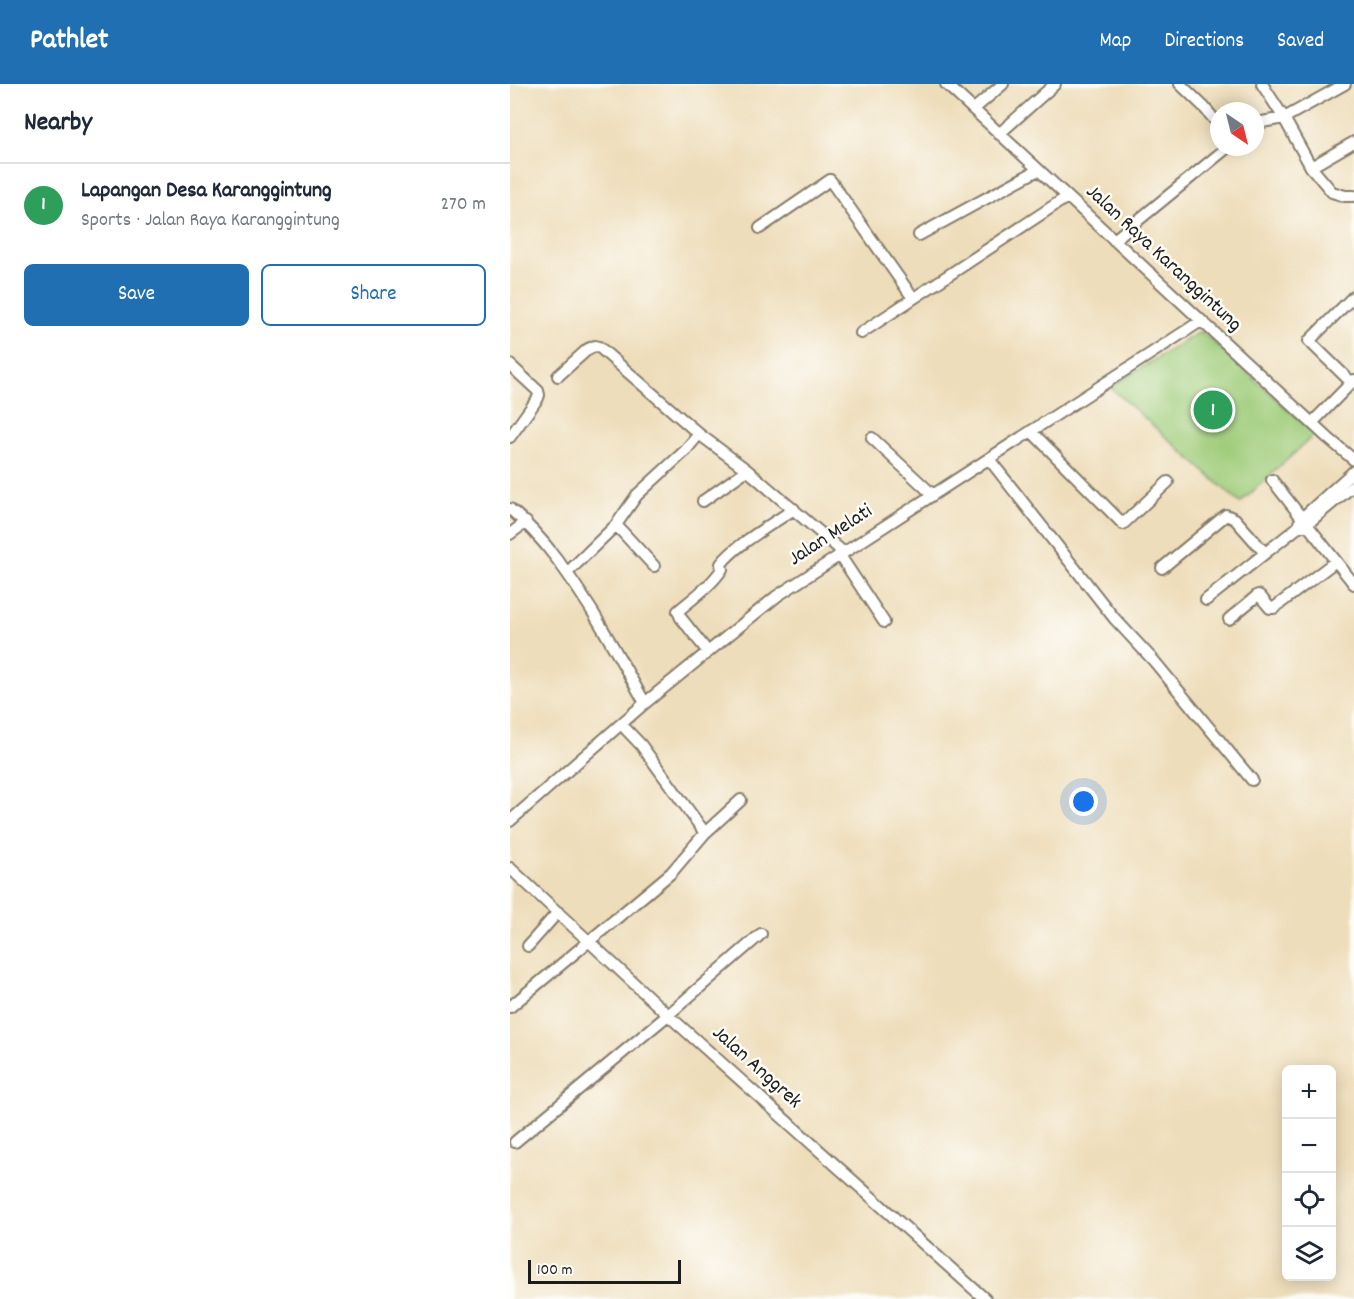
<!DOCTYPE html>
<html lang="en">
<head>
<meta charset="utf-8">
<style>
	:root { --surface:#fff; --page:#f6f6f7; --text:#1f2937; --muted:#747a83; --line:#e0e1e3; --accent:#1f6fb2 }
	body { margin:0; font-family:Dekko,sans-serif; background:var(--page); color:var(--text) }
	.controls { position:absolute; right:18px; bottom:18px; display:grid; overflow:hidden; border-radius:9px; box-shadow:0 3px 15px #0003 }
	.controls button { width:54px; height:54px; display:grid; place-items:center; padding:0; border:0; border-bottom:2px solid var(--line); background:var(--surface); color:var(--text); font:30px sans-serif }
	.compass { position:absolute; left:700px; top:18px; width:54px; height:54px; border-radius:50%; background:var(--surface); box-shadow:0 3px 15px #0003; rotate:145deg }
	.scale { position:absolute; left:18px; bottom:15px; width:153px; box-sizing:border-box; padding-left:6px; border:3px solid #1c1c1c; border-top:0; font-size:16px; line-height:21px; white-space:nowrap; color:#1c1c1c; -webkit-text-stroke:4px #fdfcf7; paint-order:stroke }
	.you { position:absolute; left:574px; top:718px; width:21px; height:21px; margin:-15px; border:4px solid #fff; border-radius:50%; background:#1a73e8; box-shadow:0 0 0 9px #1a73e833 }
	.badge { display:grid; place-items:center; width:39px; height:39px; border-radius:50%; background:var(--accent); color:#fff; font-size:20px; font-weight:700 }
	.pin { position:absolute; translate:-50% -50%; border:3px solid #fff; box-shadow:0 2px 6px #0006 }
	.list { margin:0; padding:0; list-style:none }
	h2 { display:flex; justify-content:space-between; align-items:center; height:78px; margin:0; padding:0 24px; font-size:26px }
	h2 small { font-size:20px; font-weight:400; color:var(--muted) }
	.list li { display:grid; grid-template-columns:39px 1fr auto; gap:18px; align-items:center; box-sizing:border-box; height:84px; padding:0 24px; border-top:2px solid var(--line) }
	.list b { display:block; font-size:22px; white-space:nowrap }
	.list p { margin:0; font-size:20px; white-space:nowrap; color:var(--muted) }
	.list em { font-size:20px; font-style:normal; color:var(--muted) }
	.actions { display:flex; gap:12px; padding:18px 24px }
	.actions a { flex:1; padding:14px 0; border:2px solid var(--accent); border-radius:9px; text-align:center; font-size:21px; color:var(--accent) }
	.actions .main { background:var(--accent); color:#fff }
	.icon { flex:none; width:33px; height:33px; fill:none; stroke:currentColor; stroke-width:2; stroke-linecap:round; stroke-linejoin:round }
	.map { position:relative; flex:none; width:844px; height:1215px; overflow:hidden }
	header { display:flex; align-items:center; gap:36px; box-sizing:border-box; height:84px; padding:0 30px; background:var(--accent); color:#fff }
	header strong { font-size:28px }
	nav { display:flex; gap:33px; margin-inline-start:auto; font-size:21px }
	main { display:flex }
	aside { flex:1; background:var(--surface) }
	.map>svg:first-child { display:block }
	.pitch { fill:#9fcc79; stroke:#5e744a; stroke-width:1.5 }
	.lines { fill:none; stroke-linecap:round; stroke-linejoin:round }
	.minor-casing { stroke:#857c6b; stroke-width:14 }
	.minor { stroke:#fff; stroke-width:10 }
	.labels { text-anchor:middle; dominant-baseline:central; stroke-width:5; stroke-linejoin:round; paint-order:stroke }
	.street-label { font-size:21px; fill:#1c1c1c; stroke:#fdfcf7 }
</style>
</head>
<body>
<header>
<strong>Pathlet</strong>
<nav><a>Map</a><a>Directions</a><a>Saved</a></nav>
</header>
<main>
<aside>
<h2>Nearby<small></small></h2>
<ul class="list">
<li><span class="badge" style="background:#2e9e5b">1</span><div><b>Lapangan Desa Karanggintung</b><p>Sports · Jalan Raya Karanggintung</p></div><em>270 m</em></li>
</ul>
<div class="actions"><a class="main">Save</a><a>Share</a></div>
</aside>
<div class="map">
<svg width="844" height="1215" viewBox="0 0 844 1215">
	<rect width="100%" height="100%" fill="#fdfcf7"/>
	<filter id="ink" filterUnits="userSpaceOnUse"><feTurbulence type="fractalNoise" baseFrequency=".0167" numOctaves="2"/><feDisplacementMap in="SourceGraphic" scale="12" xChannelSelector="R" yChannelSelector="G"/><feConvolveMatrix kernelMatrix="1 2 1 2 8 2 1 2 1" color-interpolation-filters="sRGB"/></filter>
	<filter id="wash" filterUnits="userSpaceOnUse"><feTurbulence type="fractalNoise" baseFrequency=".008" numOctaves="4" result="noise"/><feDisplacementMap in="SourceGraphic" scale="24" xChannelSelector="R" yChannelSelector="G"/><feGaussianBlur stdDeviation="1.35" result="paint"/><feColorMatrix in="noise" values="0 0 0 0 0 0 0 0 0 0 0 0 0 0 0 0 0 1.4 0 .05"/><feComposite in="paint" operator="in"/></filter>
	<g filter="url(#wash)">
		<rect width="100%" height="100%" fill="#eeddba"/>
		<path class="pitch" d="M 691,247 L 805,350 L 730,419 L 600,303 Z"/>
	</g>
	<g filter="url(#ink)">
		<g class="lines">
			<g class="minor-casing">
				<path id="minor" d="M 436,0 L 818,354 L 844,376
					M 670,0 L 693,22 L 709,41
					M 752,0 L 774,34 L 801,83 L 822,108 L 835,112 L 844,112
					M 464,25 L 493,0
					M 745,43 L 752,38 L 774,34 L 835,0
					M 489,50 L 545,0
					M 801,83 L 844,58
					M 250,144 L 320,96 L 403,214
					M 409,151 L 528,86
					M 604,156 L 718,63
					M 351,249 L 557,113
					M 0,281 L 28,307 L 29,311 L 28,314 L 0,353
					M 48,292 L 78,265 L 85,262 L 89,263 L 189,350 L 237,386 L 333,468
					M 842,299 L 799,257 L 844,212
					M 802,339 L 844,296
					M 521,347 L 613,440 L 658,398
					M 362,354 L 422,410
					M 479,375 L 604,534 L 644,577 L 742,696
					M 762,396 L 844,500
					M 193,417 L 237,386
					M 0,425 C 35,454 60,492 84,530 C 102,560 118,589 135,619
					M 789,439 L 792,434 L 844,387
					M 106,441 L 144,482
					M 0,450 L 16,438
					M 329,470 L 374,538
					M 652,484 L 716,431 L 725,435 L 755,469
					M 58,488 L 106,441 L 127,411 L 175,367 L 189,350
					M 696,516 L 787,444 L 797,440 L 844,401
					M 719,535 L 748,511 L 750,512 L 760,524 L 764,524 L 826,477
					M 198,568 L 171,534 L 168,527 C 183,514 201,502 212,485 L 211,480 C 225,461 264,439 284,425
					M 111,640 L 131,661 L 195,749
					M 0,737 L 135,619 L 267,512 L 691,237
					M 0,784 L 158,931 L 475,1215
					M 18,862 L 48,828
					M 0,923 L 161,789 L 195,749 L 231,716
					M 5,1058 L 158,931 L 251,850"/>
			</g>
			<use href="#minor" class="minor"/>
		</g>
	</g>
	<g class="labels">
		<g class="street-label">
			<text transform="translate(653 175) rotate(43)">Jalan Raya Karanggintung</text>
			<text transform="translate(321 452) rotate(-33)">Jalan Melati</text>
			<text transform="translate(246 984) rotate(42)">Jalan Anggrek</text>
		</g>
	</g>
</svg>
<div class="controls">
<button>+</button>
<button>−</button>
<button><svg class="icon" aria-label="locate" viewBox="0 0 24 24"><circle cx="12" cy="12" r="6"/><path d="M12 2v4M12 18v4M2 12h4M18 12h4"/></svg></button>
<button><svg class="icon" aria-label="layers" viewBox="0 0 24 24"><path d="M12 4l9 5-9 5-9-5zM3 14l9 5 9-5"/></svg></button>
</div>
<svg class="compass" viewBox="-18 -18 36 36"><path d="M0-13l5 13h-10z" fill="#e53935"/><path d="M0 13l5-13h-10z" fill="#747a83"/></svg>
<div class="scale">100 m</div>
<div class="you"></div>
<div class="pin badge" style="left:703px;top:326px;background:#2e9e5b">1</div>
</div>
</main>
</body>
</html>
